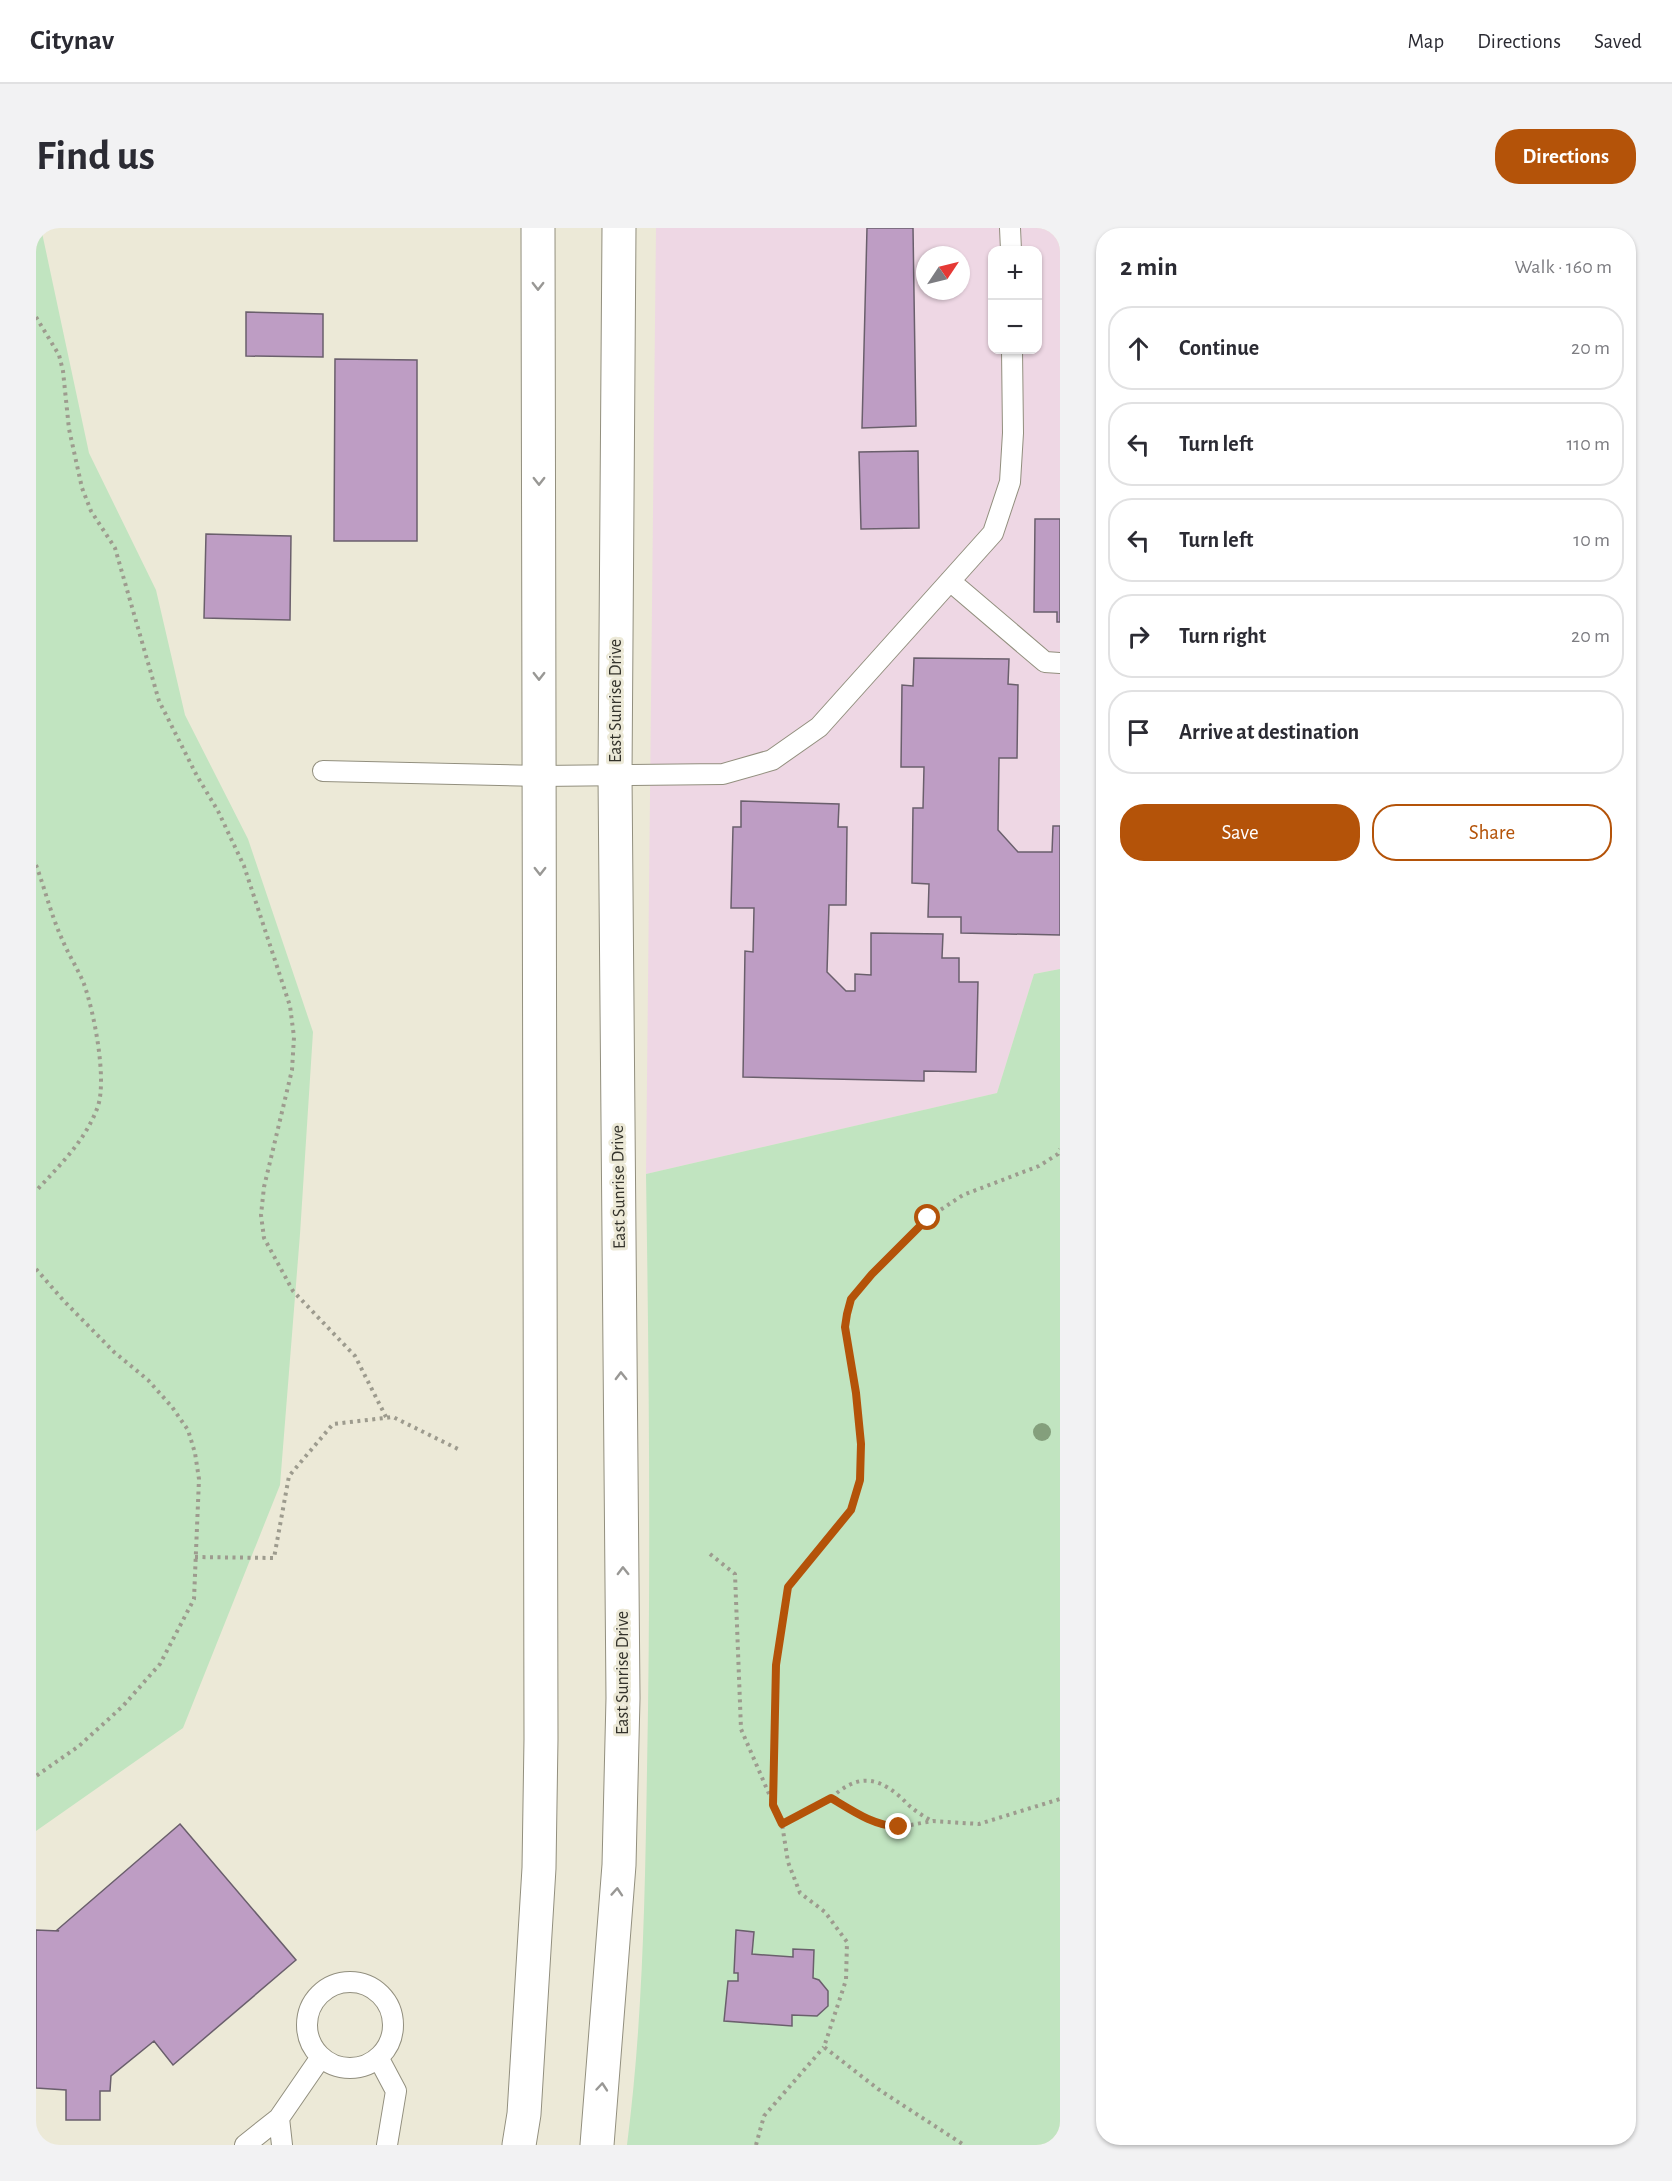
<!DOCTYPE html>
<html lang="en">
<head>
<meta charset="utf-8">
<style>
	:root { --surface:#fff; --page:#f2f2f3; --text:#2b2b33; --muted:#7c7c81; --line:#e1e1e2; --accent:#b45309 }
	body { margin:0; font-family:"Alegreya Sans",sans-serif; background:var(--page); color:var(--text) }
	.controls { position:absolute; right:18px; top:18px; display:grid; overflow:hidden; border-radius:12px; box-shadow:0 2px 4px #0004 }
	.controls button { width:54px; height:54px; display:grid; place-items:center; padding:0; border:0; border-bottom:2px solid var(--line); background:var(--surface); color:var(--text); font:30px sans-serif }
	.compass { position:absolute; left:880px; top:18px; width:54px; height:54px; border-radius:50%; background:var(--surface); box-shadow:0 2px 4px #0004; rotate:55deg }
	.stop { position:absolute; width:18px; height:18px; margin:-14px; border:4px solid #b45309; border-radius:50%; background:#fff }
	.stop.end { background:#b45309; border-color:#fff; box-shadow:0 2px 6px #0008 }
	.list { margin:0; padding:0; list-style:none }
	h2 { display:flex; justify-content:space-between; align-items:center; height:78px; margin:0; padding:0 24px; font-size:26px }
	h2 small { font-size:20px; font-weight:400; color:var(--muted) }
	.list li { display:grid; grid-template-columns:39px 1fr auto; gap:18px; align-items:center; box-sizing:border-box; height:84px; margin:0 12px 12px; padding:0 12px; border:2px solid var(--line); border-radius:24px }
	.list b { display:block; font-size:22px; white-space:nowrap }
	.list em { font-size:20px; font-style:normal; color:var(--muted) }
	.actions { display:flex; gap:12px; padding:18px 24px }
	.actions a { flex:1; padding:14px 0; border:2px solid var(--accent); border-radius:24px; text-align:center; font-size:21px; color:var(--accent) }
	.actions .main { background:var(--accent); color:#fff }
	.icon { flex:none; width:33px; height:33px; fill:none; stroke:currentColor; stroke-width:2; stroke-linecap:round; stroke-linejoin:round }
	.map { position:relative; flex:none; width:1024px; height:1917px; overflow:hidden; border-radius:24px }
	header { display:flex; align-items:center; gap:36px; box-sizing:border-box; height:84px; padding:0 30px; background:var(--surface); border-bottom:2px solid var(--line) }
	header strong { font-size:28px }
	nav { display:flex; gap:33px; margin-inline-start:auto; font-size:21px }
	.intro { display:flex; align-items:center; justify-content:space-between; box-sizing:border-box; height:144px; padding:0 36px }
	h1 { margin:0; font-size:42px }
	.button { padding:15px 27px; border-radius:24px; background:var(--accent); color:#fff; font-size:21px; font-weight:700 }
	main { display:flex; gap:36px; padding:0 36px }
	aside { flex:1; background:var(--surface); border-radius:24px; box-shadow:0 2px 4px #0004 }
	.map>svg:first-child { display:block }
	.commercial { fill:#eed7e4; fill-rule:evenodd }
	.green { fill:#c1e4c0 }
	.building { fill:#be9dc4; stroke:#6a5f6c; stroke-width:1.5 }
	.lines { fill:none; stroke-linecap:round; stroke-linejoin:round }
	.service-casing { stroke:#928f7e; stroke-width:22 }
	.primary-casing { stroke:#928f7e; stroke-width:35 }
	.path { stroke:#9d9b8e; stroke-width:4; stroke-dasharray:3 4.5; stroke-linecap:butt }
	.service { stroke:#fff; stroke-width:20 }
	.primary { stroke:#fff; stroke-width:33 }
	.tree { fill:#849f7c }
	.oneway { stroke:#999895 }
	.route { stroke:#b45309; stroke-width:8 }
	.labels { text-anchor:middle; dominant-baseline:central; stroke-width:6; stroke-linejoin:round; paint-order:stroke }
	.street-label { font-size:18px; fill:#33322b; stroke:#ece9d7 }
</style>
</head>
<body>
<header>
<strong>Citynav</strong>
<nav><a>Map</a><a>Directions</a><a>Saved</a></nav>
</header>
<div class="intro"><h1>Find us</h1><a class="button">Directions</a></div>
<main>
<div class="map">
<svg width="1024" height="1917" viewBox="0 0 1024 1917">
	<rect width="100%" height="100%" fill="#ece9d7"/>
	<path class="commercial" d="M 620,0 L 1024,0 L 1024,741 L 998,746 L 961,865 L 610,946 ZM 957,22 L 1002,22 L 1002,122 L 957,122 ZM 889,27 L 925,27 L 925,63 L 889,63 Z"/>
	<path class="green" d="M 0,0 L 5,0 L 53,225 L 120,362 L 149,487 L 212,611 L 277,804 L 264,1006 L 244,1257 L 147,1500 L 0,1603 Z
		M 1024,741 L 1024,1917 L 591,1917 C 607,1792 609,1667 611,1542 C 615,1343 613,1144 610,946 L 961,865 L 998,746 Z"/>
	<path class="building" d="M 831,0 L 877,0 L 880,198 L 826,200 Z
		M 210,84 L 287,86 L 287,129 L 210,128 Z
		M 299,131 L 381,132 L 381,313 L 298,313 Z
		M 882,223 L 883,300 L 825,301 L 823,224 Z
		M 999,291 L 1024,291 L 1024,394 L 1021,394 L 1021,384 L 998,384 Z
		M 170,306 L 255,308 L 254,392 L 168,390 Z
		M 878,430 L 973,431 L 972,456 L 982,457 L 981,530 L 963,530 L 962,602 L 982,624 L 1016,624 L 1017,598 L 1024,598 L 1024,707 L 925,705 L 925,689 L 892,689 L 893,656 L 876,655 L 877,580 L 887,580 L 888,539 L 865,539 L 866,457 L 877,458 Z
		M 705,573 L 803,576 L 802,599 L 811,599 L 810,677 L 793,677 L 791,744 L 810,763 L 819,763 L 819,746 L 835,747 L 835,705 L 907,706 L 906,730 L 923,730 L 923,754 L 942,754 L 940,844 L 888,843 L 888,853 L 707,849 L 709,723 L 717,724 L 718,680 L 695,680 L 697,599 L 705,599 Z
		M 144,1596 L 260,1732 L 137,1837 L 118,1813 L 75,1848 L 74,1863 L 64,1863 L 64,1892 L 30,1892 L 30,1862 L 0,1860 L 0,1702 L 23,1703 L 21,1702 Z
		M 700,1702 L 718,1704 L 716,1726 L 757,1729 L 757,1721 L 778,1722 L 777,1750 L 783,1752 L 792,1763 L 792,1778 L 781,1788 L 756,1787 L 756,1798 L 688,1793 L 692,1753 L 702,1753 L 702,1745 L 698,1745 Z"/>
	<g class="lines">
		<g class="service-casing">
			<path id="service" d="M 974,0 L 975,22
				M 914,353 L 1009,434 L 1024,435
				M 287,543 L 504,548 L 687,546 L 736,532 L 783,499 L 957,305 L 974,254 L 977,205 L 976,122
				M271 1797a43 43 0 1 1 86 0a43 43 0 1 1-86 0Z
				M 343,1831 L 360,1863 L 351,1917
				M 243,1890 L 246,1917
				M 209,1917 L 243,1890 L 285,1829"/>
		</g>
		<g class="primary-casing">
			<path id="primary" d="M 483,1917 L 488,1886 L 503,1640 L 505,1511 L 502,0
				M 561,1917 L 583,1637 L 587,1470 L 579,547 L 583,0"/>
		</g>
		<path class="path" d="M 0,89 L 23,127 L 27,143 L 33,201 L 46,260 L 55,283 L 79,320 L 123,473 L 161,548 L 182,583 L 208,638 L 254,778 L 258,809 L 256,842 L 228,959 L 225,987 L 228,1010 L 257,1063 L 319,1128 L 350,1189
			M 0,637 C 9,661 15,687 26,711 C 32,726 42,741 48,756 C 58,784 71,850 62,878 C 50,912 24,937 0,963
			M 0,1041 L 27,1072 L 78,1124 L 112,1152 L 136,1179 L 152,1202 L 159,1225 L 163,1251 L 158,1371 L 124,1436 L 87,1478 L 43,1518 L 0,1548
			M 674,1326 L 699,1346 L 705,1501 L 746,1596 L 752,1634 L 764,1665 L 789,1684 L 811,1714 L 810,1752 L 788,1819 L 842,1861 L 928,1917
			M 159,1329 L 238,1330 L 253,1248 L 297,1196 L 357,1189 L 424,1222
			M 795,1570 C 818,1549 837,1546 862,1567 C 867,1571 871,1576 876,1580 C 882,1585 889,1589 896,1593
			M 737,1577 L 740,1437 L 752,1359 L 815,1282 L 824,1252 L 825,1216 L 820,1165 L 809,1099 L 815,1071 L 836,1045 L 892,990 L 927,967 L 1003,938 L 1022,926 L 1024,921
			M 746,1596 L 795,1570 L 827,1589 L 846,1598 L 863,1599 L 897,1593 L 943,1596 L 1024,1571
			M 720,1917 L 728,1888 L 788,1819"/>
		<use href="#service" class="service"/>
		<use href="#primary" class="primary"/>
	</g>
	<circle class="tree" cx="1006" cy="1204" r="9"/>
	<defs><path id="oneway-chevron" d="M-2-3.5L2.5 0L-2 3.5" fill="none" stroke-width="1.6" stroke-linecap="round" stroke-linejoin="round" transform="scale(1.5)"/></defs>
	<g class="oneway">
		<use href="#oneway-chevron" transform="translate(502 58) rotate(90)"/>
		<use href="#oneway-chevron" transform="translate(503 253) rotate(90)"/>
		<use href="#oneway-chevron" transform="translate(503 448) rotate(90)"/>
		<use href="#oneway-chevron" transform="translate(504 643) rotate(90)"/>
		<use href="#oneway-chevron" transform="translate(585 1148) rotate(-91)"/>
		<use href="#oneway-chevron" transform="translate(587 1343) rotate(-91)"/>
		<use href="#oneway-chevron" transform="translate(581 1664) rotate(-86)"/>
		<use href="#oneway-chevron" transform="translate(566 1859) rotate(-85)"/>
	</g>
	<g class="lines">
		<path class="route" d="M 863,1599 C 836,1597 817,1583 795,1570 L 746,1596 L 737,1577 L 740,1437 L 752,1359 L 815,1282 L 824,1252 L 825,1216 L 820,1165 L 809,1099 L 811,1086 L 815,1071 L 836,1046 L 892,990"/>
	</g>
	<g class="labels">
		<g class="street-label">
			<text transform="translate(580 473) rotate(-90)">East Sunrise Drive</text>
			<text transform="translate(583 959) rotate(-91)">East Sunrise Drive</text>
			<text transform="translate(587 1445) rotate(-90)">East Sunrise Drive</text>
		</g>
	</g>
</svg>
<div class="controls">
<button>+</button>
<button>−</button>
</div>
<svg class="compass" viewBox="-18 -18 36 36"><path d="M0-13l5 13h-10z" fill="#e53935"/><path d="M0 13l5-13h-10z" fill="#7c7c81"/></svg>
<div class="stop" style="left:892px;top:990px"></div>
<div class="stop end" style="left:863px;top:1599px"></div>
</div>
<aside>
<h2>2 min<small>Walk · 160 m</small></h2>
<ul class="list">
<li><svg class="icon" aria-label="ahead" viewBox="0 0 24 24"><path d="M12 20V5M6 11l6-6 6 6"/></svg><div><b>Continue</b></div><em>20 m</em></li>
<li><svg class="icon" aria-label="left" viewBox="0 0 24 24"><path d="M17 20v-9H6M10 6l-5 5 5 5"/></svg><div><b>Turn left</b></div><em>110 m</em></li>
<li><svg class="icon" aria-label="left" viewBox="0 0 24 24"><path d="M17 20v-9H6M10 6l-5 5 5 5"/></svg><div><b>Turn left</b></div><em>10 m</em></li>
<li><svg class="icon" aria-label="right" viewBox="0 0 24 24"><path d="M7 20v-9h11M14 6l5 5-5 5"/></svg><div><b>Turn right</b></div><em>20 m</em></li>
<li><svg class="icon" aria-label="arrive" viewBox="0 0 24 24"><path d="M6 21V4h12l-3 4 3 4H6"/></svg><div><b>Arrive at destination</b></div></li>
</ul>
<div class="actions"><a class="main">Save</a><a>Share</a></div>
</aside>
</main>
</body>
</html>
